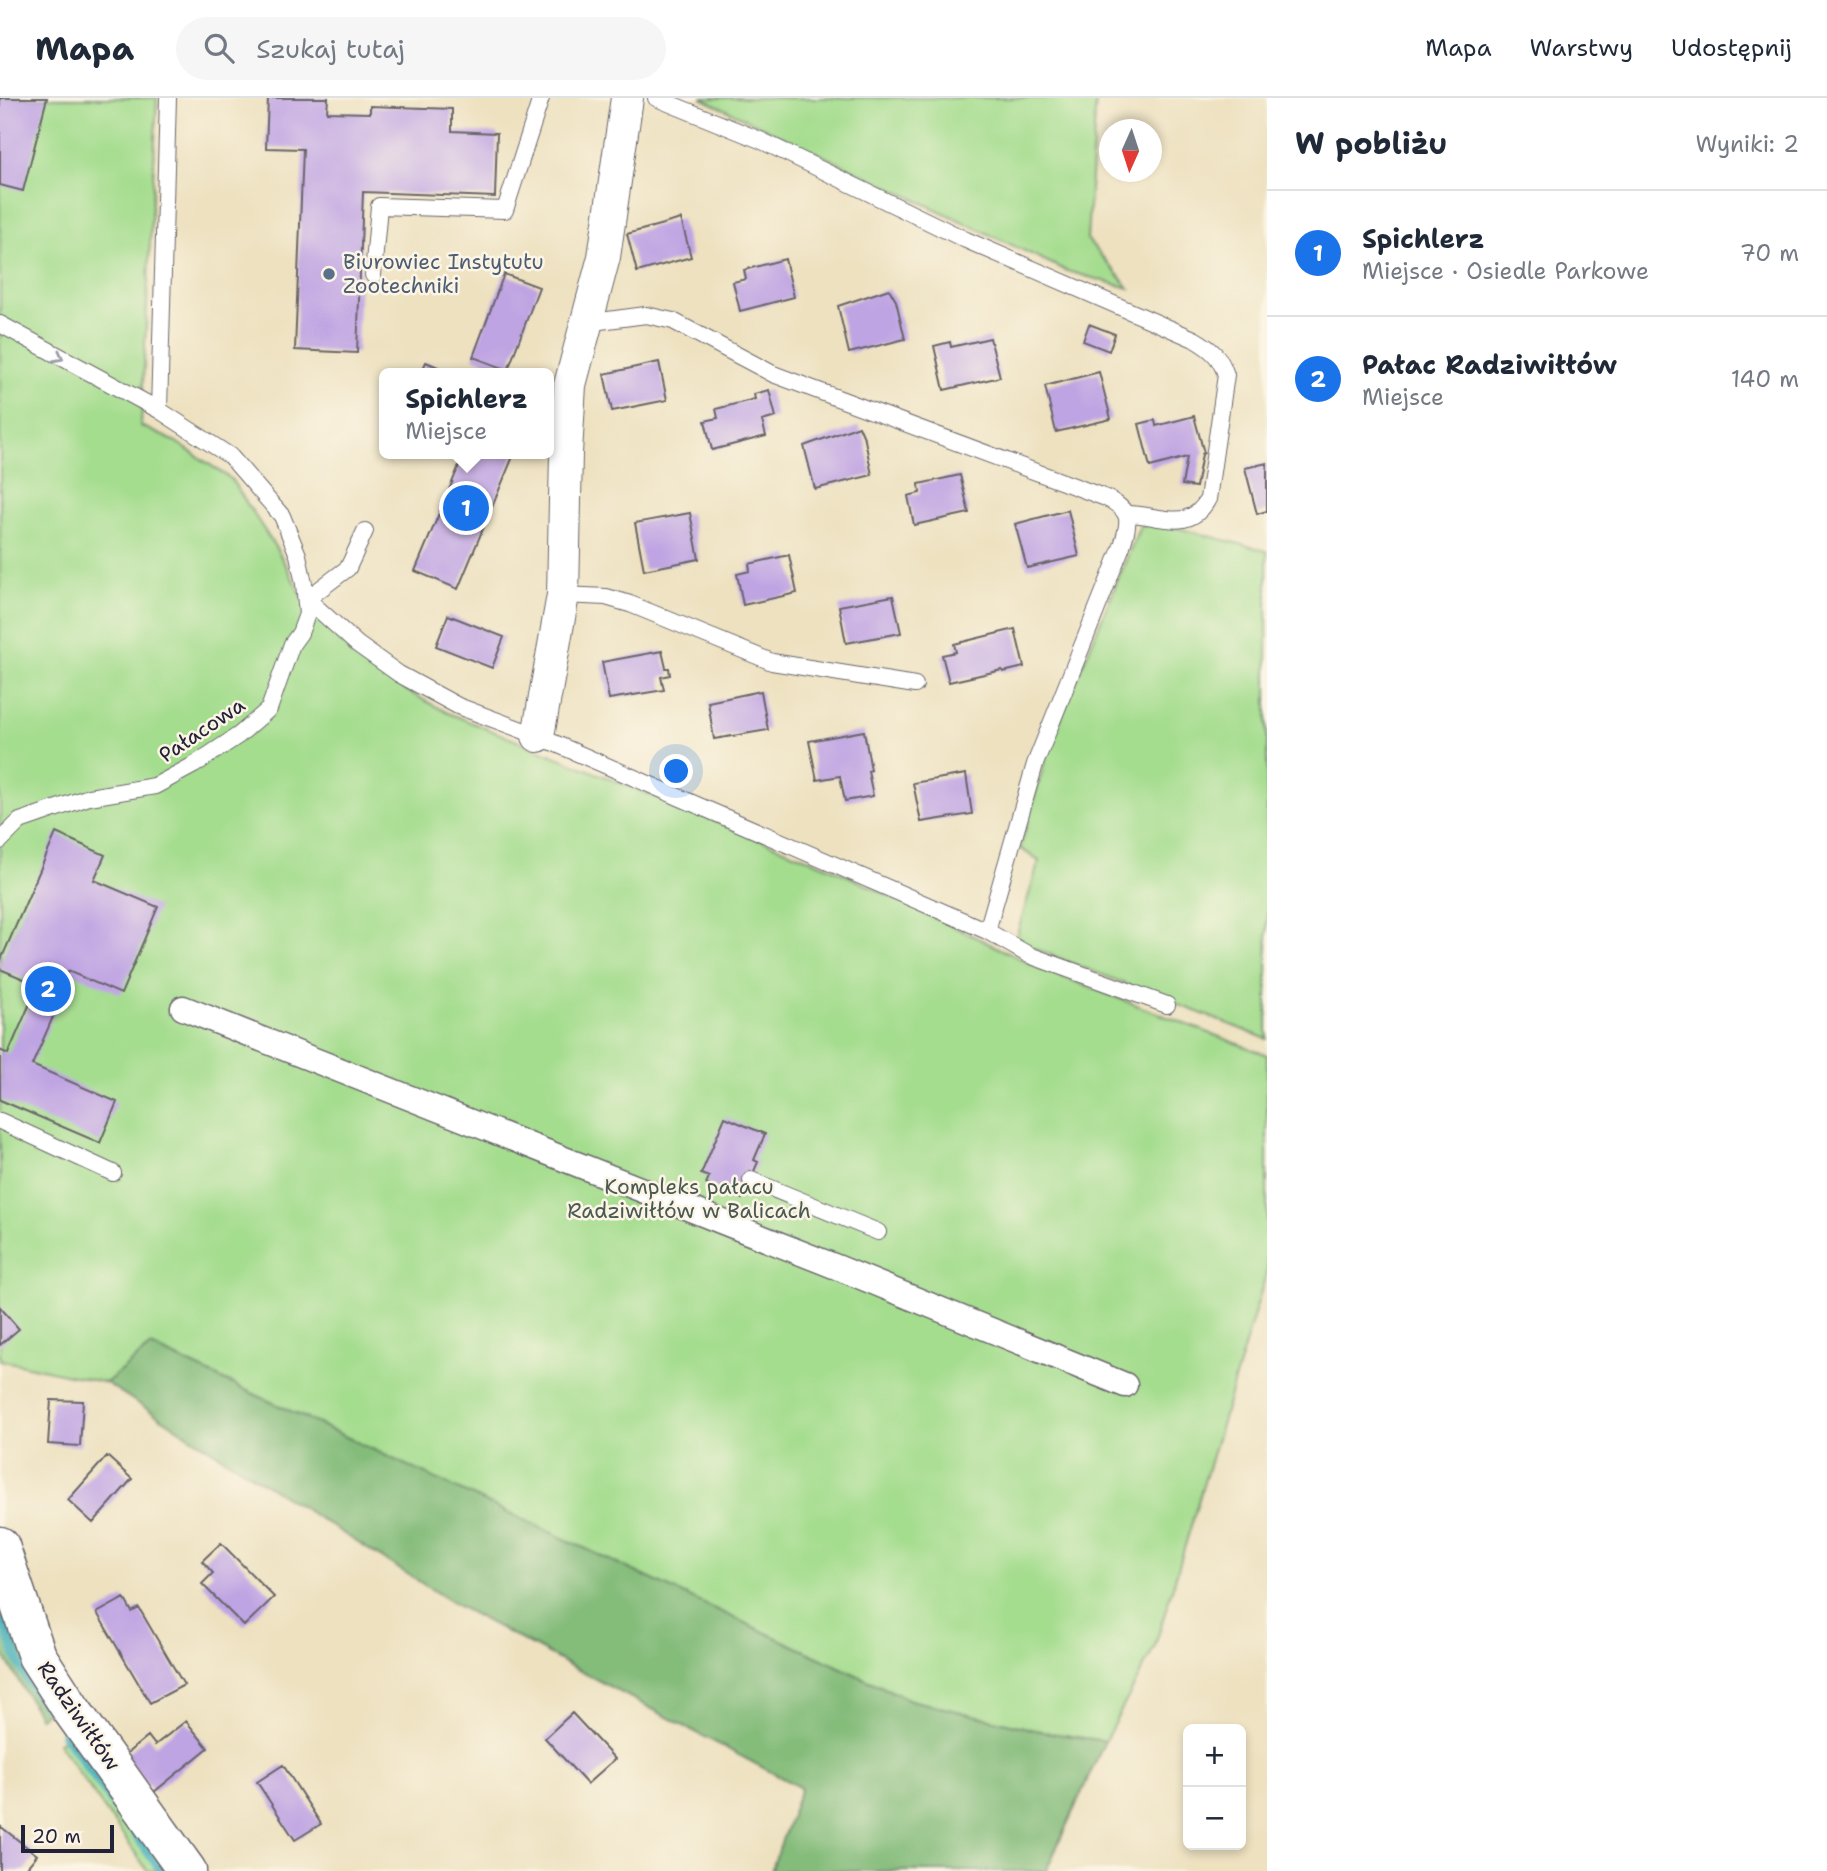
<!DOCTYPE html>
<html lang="pl">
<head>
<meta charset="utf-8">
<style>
	:root { --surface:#fff; --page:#f6f6f7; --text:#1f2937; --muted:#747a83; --line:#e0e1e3; --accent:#1a73e8 }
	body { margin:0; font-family:"Shantell Sans",sans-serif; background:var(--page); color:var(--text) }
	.controls { position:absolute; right:21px; bottom:21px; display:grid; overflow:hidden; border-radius:10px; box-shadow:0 4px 10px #0003 }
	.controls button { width:63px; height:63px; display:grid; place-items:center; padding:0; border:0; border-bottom:2px solid var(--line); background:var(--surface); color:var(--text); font:35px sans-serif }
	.compass { position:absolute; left:1099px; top:21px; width:63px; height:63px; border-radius:50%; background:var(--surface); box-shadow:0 4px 10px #0003; rotate:183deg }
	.scale { position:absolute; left:21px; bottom:18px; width:93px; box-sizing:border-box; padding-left:7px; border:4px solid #22223b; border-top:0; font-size:19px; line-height:24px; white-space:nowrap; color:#22223b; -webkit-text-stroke:5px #fcf5e5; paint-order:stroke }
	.you { position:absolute; left:677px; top:674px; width:24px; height:24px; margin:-18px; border:5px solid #fff; border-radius:50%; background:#1a73e8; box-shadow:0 0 0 10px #1a73e833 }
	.badge { display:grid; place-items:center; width:46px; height:46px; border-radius:50%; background:var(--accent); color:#fff; font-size:23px; font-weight:700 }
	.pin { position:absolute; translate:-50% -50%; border:4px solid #fff; box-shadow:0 2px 7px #0006 }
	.popup { position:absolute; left:379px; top:270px; width:175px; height:91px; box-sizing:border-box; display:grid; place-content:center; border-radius:10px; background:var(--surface); filter:drop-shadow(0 2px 5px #0005); font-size:23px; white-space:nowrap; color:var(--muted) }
	.popup b { font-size:26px; color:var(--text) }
	.popup::after { content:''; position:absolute; left:50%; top:100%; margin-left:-14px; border:14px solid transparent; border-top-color:var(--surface) }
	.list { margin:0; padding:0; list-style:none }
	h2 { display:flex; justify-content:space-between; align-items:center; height:91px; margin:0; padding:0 28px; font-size:30px }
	h2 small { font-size:23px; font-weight:400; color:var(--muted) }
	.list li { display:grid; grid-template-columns:46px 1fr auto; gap:21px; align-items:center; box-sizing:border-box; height:126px; padding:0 28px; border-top:2px solid var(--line) }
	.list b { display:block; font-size:26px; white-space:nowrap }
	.list p { margin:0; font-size:23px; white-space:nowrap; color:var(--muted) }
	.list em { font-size:23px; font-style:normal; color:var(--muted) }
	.icon { flex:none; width:38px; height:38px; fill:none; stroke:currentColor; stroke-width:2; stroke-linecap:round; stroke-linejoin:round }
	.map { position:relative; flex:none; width:1267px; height:1773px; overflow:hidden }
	header { display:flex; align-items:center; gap:42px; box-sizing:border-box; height:98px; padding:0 35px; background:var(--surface); border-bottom:2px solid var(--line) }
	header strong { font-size:33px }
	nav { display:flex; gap:38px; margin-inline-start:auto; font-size:24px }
	.search { width:490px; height:63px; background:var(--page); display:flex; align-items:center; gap:18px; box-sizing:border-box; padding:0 24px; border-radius:38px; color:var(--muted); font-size:26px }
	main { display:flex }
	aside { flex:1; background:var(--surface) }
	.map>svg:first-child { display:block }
	.green { fill:#a5dd8f; stroke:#648065; stroke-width:2 }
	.forest { fill:#84bc7a; stroke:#536f5a; stroke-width:2 }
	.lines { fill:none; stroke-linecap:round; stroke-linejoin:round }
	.stream { stroke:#3dadb9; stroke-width:10 }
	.building { fill:#bfa4e3 }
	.service-casing { stroke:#69656a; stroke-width:18 }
	.pedestrian-casing { stroke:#69656a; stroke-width:27 }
	.minor-casing { stroke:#69656a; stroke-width:34 }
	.tertiary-casing { stroke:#69656a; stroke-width:41 }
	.service { stroke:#fff; stroke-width:16 }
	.pedestrian { stroke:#fff; stroke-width:24 }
	.minor { stroke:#fff; stroke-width:32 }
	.tertiary { stroke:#fff; stroke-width:38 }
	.oneway { stroke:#9c9ca7 }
	.service-dot { fill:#5c6f8a; stroke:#fcf5e5; stroke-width:2.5 }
	.labels { text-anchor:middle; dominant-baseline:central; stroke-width:5; stroke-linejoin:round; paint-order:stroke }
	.service-label { font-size:21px; fill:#4e5e75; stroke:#fcf5e5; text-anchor:start }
	.street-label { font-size:21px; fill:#22223b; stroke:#fcf5e5 }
	.park-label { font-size:21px; fill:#495a54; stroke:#fcf5e5 }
</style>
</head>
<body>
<header>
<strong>Mapa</strong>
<div class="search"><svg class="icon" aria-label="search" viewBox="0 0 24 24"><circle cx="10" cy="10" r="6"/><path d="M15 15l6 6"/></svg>Szukaj tutaj</div>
<nav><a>Mapa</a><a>Warstwy</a><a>Udostępnij</a></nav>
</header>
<main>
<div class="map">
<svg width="1267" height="1773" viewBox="0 0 1267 1773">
	<rect width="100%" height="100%" fill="#fcf5e5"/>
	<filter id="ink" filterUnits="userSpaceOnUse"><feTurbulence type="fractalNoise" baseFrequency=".0143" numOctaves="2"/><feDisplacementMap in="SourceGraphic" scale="14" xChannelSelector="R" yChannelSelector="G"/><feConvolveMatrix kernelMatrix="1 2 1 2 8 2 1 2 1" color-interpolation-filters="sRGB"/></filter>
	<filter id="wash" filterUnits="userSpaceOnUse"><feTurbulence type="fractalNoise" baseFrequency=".00686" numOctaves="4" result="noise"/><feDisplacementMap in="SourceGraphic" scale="28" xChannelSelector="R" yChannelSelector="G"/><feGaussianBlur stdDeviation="1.57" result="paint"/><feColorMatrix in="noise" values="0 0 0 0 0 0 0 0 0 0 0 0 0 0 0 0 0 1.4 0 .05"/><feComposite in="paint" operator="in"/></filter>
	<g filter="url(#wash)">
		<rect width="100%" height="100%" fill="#ede1c0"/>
		<path class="green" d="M 0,0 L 157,0 L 141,328 L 176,344 L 231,381 L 279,455 L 305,504 L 351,550 L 407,593 L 448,615 L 831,770 L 1044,872 L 1267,957 L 1267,1173 L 1155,1548 L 1105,1643 L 1044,1634 L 910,1602 L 151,1248 L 106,1285 L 0,1262 Z
			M 701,0 L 1096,0 L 1087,141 L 1129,190 L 1067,173 Z
			M 1154,424 L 1267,453 L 1267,941 L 1015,843 L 1039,763 L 1020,750 L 1049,649 L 1140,428 Z
			M 72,1632 L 172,1773 L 148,1773 L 58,1645 Z"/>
		<path class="forest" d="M 151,1248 L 910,1602 L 1044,1634 L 1105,1643 L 1046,1773 L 771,1773 L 801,1690 L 456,1507 L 106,1285 Z
			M 0,1495 L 56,1605 L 40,1620 L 3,1556 L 0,1555 Z"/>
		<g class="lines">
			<path class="stream" d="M 0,1520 L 4,1521 C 13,1553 24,1580 45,1606
				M 64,1636 L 162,1773"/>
		</g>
		<g id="blocks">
			<path class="building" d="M 0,0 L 47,0 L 23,93 L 0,87 Z
				M 268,0 L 328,0 L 327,14 L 370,15 L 370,8 L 452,11 L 452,33 L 497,35 L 495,99 L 363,94 L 357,255 L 295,252 L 303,51 L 266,50 Z
				M 681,121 L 691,159 L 637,174 L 627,136 Z
				M 785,161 L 794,199 L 740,213 L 733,184 L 746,181 L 744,172 Z
				M 504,176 L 539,189 L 508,272 L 473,259 Z
				M 889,191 L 896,203 L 905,241 L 849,255 L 838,208 Z
				M 1089,226 L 1115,236 L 1109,253 L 1083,243 Z
				M 990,240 L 1000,279 L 944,292 L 934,248 L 950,244 L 951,249 Z
				M 426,264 L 452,275 L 421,275 Z
				M 659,264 L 667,302 L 612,313 L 604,276 Z
				M 1099,274 L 1111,321 L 1056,334 L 1045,288 Z
				M 769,292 L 776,319 L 762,323 L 766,338 L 712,352 L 705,323 L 718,320 L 716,311 L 755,301 L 754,296 Z
				M 1194,318 L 1204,355 L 1202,356 L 1196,389 L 1182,387 L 1187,359 L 1150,369 L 1139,326 L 1155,322 L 1156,328 Z
				M 859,328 L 865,342 L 872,377 L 815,391 L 804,348 Z
				M 464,356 L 514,356 L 458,491 L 415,473 Z
				M 1267,365 L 1267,413 L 1257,416 L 1245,370 Z
				M 960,377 L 969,415 L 914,427 L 908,398 L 920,395 L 919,386 Z
				M 1068,412 L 1079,458 L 1027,470 L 1015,426 Z
				M 690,415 L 699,461 L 644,472 L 635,425 Z
				M 789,457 L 797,495 L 743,507 L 737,476 L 750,473 L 749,466 Z
				M 893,498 L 901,535 L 846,545 L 839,508 Z
				M 448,517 L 504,539 L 492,570 L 436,548 Z
				M 1015,531 L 1024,569 L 1003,574 L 1002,572 L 949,584 L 942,557 L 956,554 L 954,546 Z
				M 662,553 L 666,570 L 669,570 L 670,577 L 661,579 L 664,592 L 609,601 L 602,564 Z
				M 761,593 L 768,632 L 714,641 L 708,604 Z
				M 864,633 L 871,672 L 868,673 L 873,698 L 845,703 L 840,678 L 817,682 L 809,643 Z
				M 966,676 L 972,716 L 921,724 L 913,685 Z
				M 56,735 L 105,757 L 94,782 L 158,809 L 121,896 L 68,873 L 58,894 L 63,896 L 32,967 L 117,1004 L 100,1045 L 0,1002 L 0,952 L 8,956 L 38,887 L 0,871 L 0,864 Z
				M 725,1019 L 765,1036 L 754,1062 L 758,1064 L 742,1101 L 706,1086 L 709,1079 L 701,1076 Z
				M 0,1209 L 19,1231 L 0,1247 Z
				M 51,1302 L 83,1303 L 80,1348 L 48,1346 Z
				M 107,1358 L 132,1381 L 93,1425 L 68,1402 Z
				M 221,1445 L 274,1499 L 244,1528 L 202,1486 L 213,1475 L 202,1463 Z
				M 124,1500 L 132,1514 L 139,1510 L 184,1587 L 150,1605 L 97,1515 Z
				M 572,1615 L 615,1661 L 587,1686 L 545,1640 Z
				M 186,1623 L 208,1650 L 154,1694 L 125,1657 L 148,1638 L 155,1647 Z
				M 283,1667 L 321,1726 L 295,1742 L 257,1684 Z
				M 0,1728 L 37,1757 L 24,1773 L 0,1773 Z"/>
		</g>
	</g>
	<g filter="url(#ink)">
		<use href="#blocks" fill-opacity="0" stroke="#69656a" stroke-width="2"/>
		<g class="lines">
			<g class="service-casing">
				<path id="service" d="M 656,0 L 760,42 L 966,142 L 1194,241 C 1211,251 1220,258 1226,277 L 1208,401 C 1189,436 1160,416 1127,416
					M 373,177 L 379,108 L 505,112 L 541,0
					M 585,225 L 646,217 L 673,223 L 773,276 L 1106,400 C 1132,413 1130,422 1122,448 L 1035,666 L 987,833
					M 0,226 L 159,312 L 230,358 L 282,418 L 298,457 L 304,486 L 307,516 L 300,535 L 292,546 L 269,611 L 239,637 L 194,667 L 155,688 L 89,699 L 20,723 L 0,743
					M 159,312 L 168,0
					M 365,433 L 348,470 L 307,501 L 357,546 L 399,576 L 458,608 L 538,638 L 987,833 L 1029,857 L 1167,907
					M 563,497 L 606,499 L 630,506 L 772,564 L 915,587
					M 0,1023 L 113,1075
					M 751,1082 L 878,1134"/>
			</g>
			<g class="pedestrian-casing">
				<path id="pedestrian" d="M 183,910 L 839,1170 L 1125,1287"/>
			</g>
			<g class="minor-casing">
				<path id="minor" d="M 538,638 L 563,497 L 566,355 L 570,287 L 604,159 L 627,0"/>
			</g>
			<g class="tertiary-casing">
				<path id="tertiary" d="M 0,1448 L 37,1558 L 71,1611 L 187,1773"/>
			</g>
			<use href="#service" class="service"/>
			<use href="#pedestrian" class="pedestrian"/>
			<use href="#minor" class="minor"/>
			<use href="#tertiary" class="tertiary"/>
		</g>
		<defs><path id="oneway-chevron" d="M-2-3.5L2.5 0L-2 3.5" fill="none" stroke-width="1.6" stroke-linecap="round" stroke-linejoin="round" transform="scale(1.75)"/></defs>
		<use class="oneway" href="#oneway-chevron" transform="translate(59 259) rotate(28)"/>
	</g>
	<circle class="service-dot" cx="329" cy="176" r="7"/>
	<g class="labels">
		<g class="service-label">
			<text x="343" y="164">Biurowiec Instytutu<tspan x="343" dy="24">Zootechniki</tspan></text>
		</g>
		<g class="street-label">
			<text transform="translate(202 632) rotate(-34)">Pałacowa</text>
			<text transform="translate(79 1618) rotate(55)">Radziwiłłów</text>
		</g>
		<g class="park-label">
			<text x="689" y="1089">Kompleks pałacu<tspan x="689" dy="24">Radziwiłłów w Balicach</tspan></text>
		</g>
	</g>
</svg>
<div class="controls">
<button>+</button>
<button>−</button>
</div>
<svg class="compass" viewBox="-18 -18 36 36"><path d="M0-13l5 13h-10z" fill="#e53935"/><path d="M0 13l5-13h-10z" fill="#747a83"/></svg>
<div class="scale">20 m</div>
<div class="you"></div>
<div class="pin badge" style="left:466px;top:410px">1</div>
<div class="popup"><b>Spichlerz</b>Miejsce</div>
<div class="pin badge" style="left:48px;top:891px">2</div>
</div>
<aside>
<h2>W pobliżu<small>Wyniki: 2</small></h2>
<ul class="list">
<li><span class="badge">1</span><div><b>Spichlerz</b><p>Miejsce · Osiedle Parkowe</p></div><em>70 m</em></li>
<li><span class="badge">2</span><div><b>Pałac Radziwiłłów</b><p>Miejsce</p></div><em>140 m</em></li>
</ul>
</aside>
</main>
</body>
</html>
